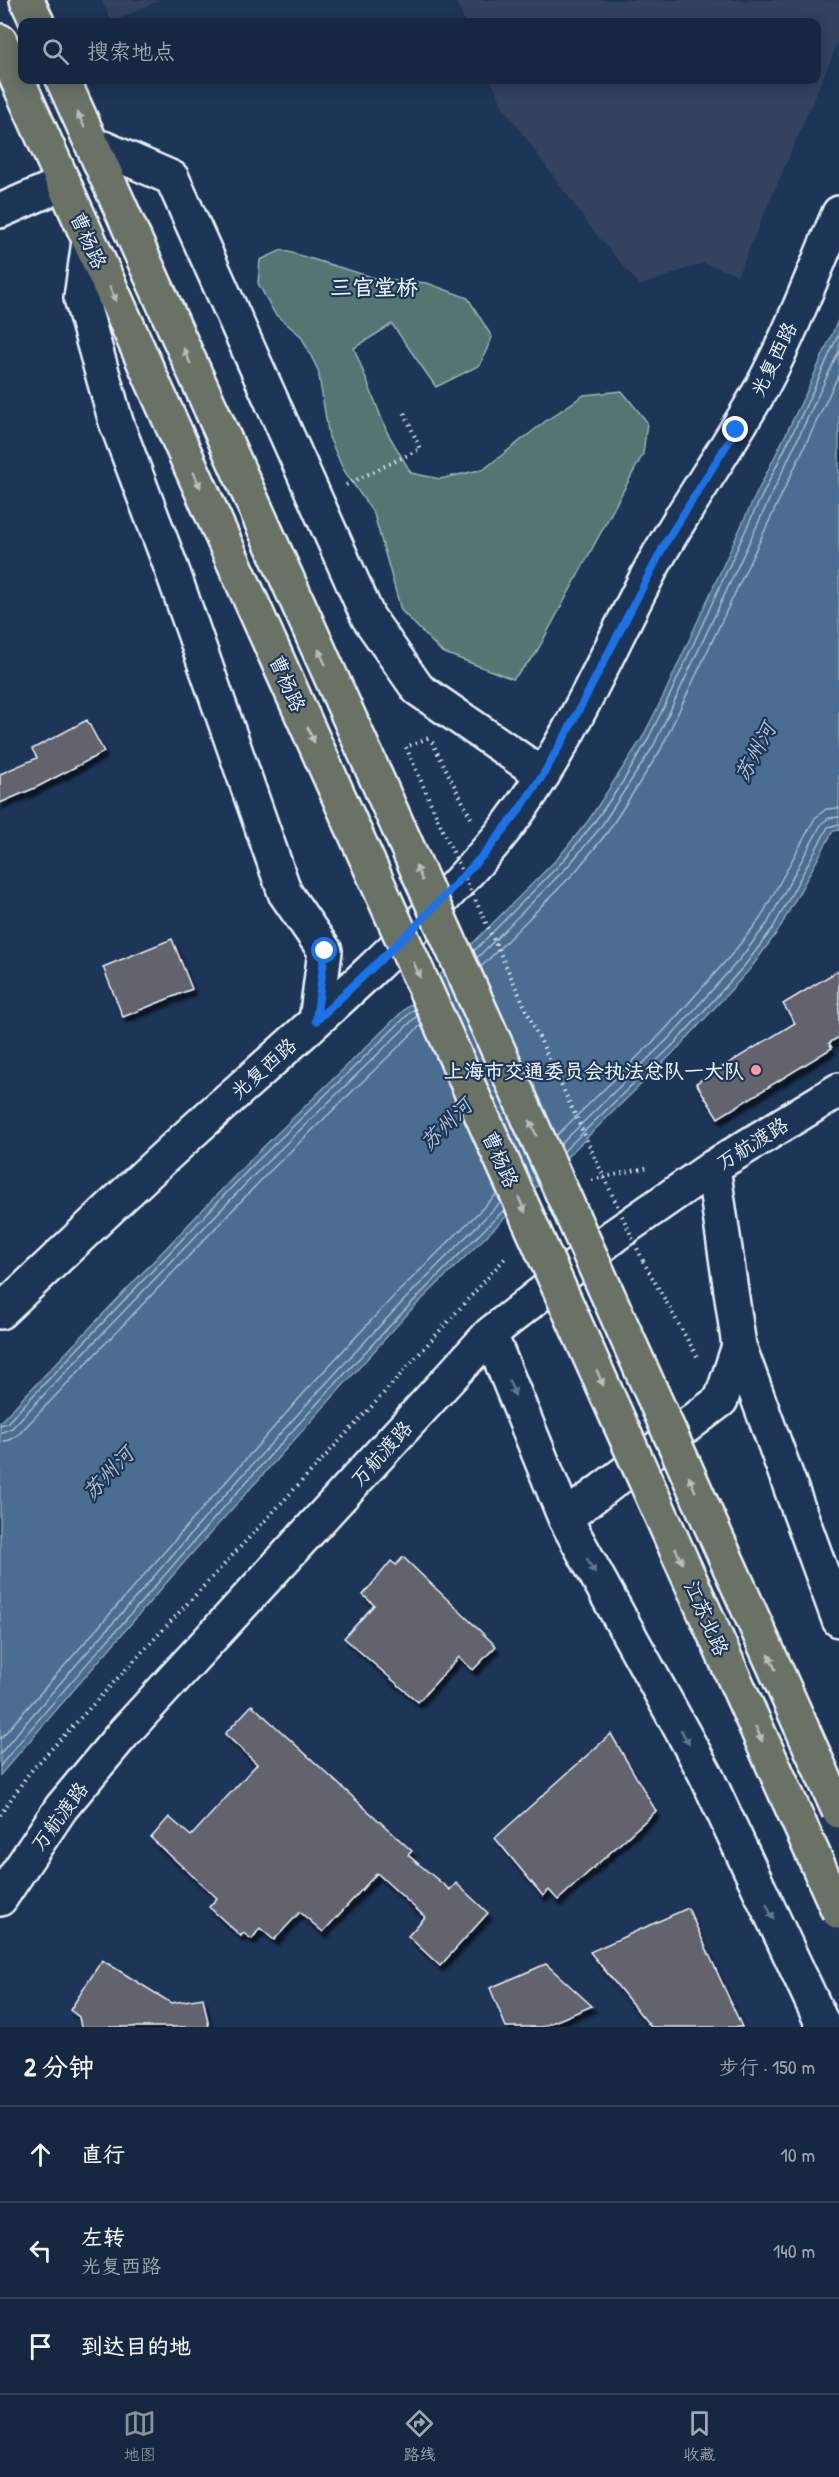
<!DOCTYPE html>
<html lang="zh">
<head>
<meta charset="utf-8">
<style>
	:root { --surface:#162841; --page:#1f3048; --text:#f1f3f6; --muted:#9ea6b1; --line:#35445a; --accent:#8c9099 }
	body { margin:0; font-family:"Patrick Hand","LXGW WenKai TC",sans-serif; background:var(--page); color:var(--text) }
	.stop { position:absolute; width:18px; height:18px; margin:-14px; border:4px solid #1a73e8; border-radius:50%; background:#fff }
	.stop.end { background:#1a73e8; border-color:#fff; box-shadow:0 2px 6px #0008 }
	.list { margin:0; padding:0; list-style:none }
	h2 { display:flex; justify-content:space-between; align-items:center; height:78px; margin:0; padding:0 24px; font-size:26px }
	h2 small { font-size:20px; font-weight:400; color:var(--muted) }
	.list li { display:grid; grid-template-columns:39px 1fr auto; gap:18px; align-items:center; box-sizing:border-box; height:96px; padding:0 24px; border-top:2px solid var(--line) }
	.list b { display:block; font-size:22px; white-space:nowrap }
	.list p { margin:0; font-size:20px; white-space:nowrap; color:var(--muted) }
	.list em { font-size:20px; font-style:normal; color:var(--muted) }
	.icon { flex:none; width:33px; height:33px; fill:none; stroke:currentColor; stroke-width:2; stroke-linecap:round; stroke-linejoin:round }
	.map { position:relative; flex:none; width:839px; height:2027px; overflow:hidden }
	.search { position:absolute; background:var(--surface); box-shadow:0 3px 15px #0003; left:18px; right:18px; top:18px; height:66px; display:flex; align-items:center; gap:15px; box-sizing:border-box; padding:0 21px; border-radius:12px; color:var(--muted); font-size:22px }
	.sheet { height:366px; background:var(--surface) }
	nav { display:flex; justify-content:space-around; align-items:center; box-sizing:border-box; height:84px; border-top:2px solid var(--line); background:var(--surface); font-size:16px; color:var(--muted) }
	nav a { display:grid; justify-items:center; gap:3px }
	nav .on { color:var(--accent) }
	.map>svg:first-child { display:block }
	.built { fill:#32435e }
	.green { fill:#567472; stroke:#9fb2b5; stroke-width:1.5 }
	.water { fill:#4b6d92; stroke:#8aa2bb; stroke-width:1.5 }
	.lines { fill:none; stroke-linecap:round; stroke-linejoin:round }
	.shore { stroke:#a9bccf; stroke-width:1.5 }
	.building { fill:#63646d; stroke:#e8f1f8; stroke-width:1.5; filter:url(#shadow) }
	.minor-casing { stroke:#e8f1f8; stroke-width:38 }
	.major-casing { stroke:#e8f1f8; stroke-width:38 }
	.path { stroke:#e8f1f8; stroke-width:4; stroke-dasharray:1.5 4.5; stroke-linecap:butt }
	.minor { stroke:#1d3557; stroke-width:33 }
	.major { stroke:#6a7266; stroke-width:33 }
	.major-bridge-casing { stroke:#e8f1f8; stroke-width:38; stroke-linecap:butt }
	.path-bridge { stroke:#e8f1f8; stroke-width:4; stroke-dasharray:1.5 4.5; stroke-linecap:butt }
	.major-bridge { stroke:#6a7266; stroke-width:33 }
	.oneway { fill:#b6bebe }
	.oneway2 { fill:#64778f }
	.route { stroke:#1a73e8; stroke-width:8 }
	.poi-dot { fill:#ff9aa2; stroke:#1d3557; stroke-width:2 }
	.labels { text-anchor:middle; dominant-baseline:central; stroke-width:4.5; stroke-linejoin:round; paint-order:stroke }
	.street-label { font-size:20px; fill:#e8f1f8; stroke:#1d3557 }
	.poi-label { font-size:20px; font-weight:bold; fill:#e8f1f8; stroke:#1d3557; text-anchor:end }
	.water-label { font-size:21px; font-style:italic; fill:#b1c3d4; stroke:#1d3557 }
	.quarter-label { font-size:22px; font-weight:bold; fill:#e8f1f8; stroke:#1d3557 }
</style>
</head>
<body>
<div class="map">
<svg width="839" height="2027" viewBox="0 0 839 2027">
	<defs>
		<filter id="shadow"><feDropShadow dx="3.5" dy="6" stdDeviation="1.5" flood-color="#0009"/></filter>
	</defs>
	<rect width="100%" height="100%" fill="#1d3557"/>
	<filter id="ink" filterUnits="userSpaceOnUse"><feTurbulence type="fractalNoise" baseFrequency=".0167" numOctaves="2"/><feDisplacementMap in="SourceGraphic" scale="12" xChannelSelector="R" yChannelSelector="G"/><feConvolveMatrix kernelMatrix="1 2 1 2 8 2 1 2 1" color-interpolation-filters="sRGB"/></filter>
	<g filter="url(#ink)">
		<path class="built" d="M 101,0 L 160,0 L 112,22 Z
			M 455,0 L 839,0 L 839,41 L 738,275 L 703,263 L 640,286 L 591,228 L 503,107 L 491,80 L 816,80 L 816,22 L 465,22 Z"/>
		<path class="green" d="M 282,250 L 375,278 L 427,283 L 468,298 L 492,337 L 480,365 L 436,387 L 392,324 L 354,348 L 387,432 L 411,473 L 440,479 L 484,469 L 547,420 L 584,395 L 622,391 L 647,422 L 643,454 L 535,655 L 513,679 L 442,652 L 401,610 L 374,514 L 343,469 L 329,437 L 318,370 L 301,336 L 275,314 L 258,283 L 260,260 Z"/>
		<path class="water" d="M 839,318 L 839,830 L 833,831 L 778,931 L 750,969 L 679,1047 L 410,1311 L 187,1559 L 0,1775 L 0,1422 L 251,1159 L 479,937 L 558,858 L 588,821 L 641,740 L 664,695 L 749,509 L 808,389 Z"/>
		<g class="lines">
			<path class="shore" d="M 474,951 L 562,862 L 593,824 L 622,783 L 646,743 L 669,697 L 754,512 L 813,391 L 839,333
				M 477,958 L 568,866 L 600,828 L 653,747 L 839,351
				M 481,967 L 575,872 L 607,833 L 660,751 L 839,374
				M 556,1136 L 663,1032 L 732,954 L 760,919 L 815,818 L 826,809 L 839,808
				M 560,1145 L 669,1038 L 739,960 L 767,924 L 822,823 L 829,818 L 839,817
				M 563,1152 L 675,1043 L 745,965 L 773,928 L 828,827 L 839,824
				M 0,1425 L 7,1423 L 255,1163 L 414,1009
				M 0,1433 L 12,1428 L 261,1168 L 417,1016
				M 0,1442 L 10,1440 L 18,1435 L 267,1174 L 421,1025
				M 0,1739 L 311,1385 L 394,1296 L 497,1194
				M 0,1754 C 44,1700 91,1648 137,1596 C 254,1460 373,1328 501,1202
				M 0,1766 C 46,1709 95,1655 143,1600 C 259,1466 377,1334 504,1210"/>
		</g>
		<path class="building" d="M 87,720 L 104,752 L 37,787 L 0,803 L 0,774 L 37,758 L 32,749 Z
			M 172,939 L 192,989 L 123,1017 L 103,967 Z
			M 839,970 L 839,1037 L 829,1043 L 832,1048 L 718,1118 L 696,1083 L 795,1023 L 783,1004 Z
			M 403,1557 L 496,1646 L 473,1670 L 459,1657 L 418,1702 L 344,1638 L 374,1605 L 363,1595 L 391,1561 L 396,1565 Z
			M 252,1705 L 412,1851 L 408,1855 L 450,1890 L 456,1883 L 488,1913 L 440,1966 L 408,1936 L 425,1917 L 377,1873 L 323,1932 L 300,1912 L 274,1940 L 260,1928 L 252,1939 L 243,1933 L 241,1936 L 209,1907 L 217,1898 L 151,1838 L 169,1817 L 191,1836 L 257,1764 L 225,1734 Z
			M 611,1734 L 656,1811 L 558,1900 L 549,1890 L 543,1896 L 495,1838 Z
			M 688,1908 L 742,2027 L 651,2027 L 590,1952 Z
			M 102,1960 L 171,2003 L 203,1998 L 209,2027 L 81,2027 L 79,2017 L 70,2010 Z
			M 546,1964 L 592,2006 L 542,2027 L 506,2027 L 490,1988 Z"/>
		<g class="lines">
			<g class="minor-casing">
				<path id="minor" d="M 103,148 L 172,178 L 368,617 L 418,689 L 543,775
					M 0,211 L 64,183
					M 89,241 L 81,298 L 116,422 L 171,567 L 285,893 L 325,951 L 316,1021
					M 0,1312 C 74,1243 146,1172 222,1105 C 313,1024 405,944 486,852 C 559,770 601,663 652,567 C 686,505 728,448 762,387 C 792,331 814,271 839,213
					M 490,1334 L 565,1518 L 705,1773 L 824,2027
					M 739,1346 L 839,1620
					M 565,1518 L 721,1400 L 739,1346 L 713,1167
					M 0,1899 L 61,1808 L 122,1735 L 490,1334 L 615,1235 L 713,1167 L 839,1090"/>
			</g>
			<g class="major-casing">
				<path id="major" d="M 27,0 L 37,22
					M 0,41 L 173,427
					M 63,80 L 211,409"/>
			</g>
			<path class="path" d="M 346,485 L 420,449 L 404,411
				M 428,738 L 406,747 L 440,824
				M 432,742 L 471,818
				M 592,1180 L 649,1167
				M 643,1261 L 699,1360
				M 0,1815 L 29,1773 L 374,1404 L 507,1256"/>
			<use href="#minor" class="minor"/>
			<use href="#major" class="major"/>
			<g class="major-bridge-casing">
				<path id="major-bridge" d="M 211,409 L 839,1811
					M 173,427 L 839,1912"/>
			</g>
			<path class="path-bridge" d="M 440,824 L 643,1261"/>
			<use href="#major-bridge" class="major-bridge"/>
		</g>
		<defs><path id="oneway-solid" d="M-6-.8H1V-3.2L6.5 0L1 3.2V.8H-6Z" transform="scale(1.5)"/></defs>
		<g class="oneway">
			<use href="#oneway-solid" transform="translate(81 120) rotate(-114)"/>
			<use href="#oneway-solid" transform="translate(113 294) rotate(66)"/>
			<use href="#oneway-solid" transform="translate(187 356) rotate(-114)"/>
			<use href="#oneway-solid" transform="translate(197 480) rotate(66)"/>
			<use href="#oneway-solid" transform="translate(322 657) rotate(-114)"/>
			<use href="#oneway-solid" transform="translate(311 735) rotate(66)"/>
			<use href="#oneway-solid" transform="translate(419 873) rotate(-114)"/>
			<use href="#oneway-solid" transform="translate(417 970) rotate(66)"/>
			<use href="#oneway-solid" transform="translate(533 1128) rotate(-114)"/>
			<use href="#oneway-solid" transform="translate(522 1205) rotate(66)"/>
			<use href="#oneway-solid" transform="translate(600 1378) rotate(66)"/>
			<use href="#oneway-solid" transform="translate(692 1484) rotate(-114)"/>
			<use href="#oneway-solid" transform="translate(679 1556) rotate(66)"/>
			<use href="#oneway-solid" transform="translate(772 1662) rotate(-114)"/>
			<use href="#oneway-solid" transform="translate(759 1734) rotate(66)"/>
		</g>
		<g class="oneway2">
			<use href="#oneway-solid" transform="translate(512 1388) rotate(68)"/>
			<use href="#oneway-solid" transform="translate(591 1566) rotate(61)"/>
			<use href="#oneway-solid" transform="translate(685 1737) rotate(61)"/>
			<use href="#oneway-solid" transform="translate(770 1912) rotate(65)"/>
		</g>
	</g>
	<g class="lines" filter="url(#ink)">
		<path class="route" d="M 325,951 L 316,1021 L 413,929 L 487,851 L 517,813 L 543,775 L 569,729 L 666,542 L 736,430"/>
	</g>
	<circle class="poi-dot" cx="756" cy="1070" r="6"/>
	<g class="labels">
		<g class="street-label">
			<text transform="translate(89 240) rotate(66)">曹杨路</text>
			<text transform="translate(773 359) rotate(-64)">光复西路</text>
			<text transform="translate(288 683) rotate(66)">曹杨路</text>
			<text transform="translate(263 1068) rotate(-42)">光复西路</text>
			<text transform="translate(752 1143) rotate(-32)">万航渡路</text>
			<text transform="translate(501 1159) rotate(66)">曹杨路</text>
			<text transform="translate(381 1453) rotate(-48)">万航渡路</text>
			<text transform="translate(707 1618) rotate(66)">江苏北路</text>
			<text transform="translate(59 1816) rotate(-53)">万航渡路</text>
		</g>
		<g class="poi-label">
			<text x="744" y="1070">上海市交通委员会执法总队一大队</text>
		</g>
		<g class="water-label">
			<text transform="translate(755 752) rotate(-62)">苏州河</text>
			<text transform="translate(446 1124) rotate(-45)">苏州河</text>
			<text transform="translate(108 1473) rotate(-47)">苏州河</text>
		</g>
		<g class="quarter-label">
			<text x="374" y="287">三官堂桥</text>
		</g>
	</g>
</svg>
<div class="stop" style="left:325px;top:951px"></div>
<div class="stop end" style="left:736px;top:430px"></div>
<div class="search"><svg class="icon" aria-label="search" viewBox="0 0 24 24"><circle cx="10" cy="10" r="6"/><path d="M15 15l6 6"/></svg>搜索地点</div>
</div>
<section class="sheet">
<h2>2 分钟<small>步行 · 150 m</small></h2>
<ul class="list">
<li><svg class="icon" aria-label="ahead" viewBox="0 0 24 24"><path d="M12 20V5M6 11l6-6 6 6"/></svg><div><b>直行</b></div><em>10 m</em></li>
<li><svg class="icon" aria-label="left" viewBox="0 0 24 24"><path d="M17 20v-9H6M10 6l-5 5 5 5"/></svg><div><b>左转</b><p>光复西路</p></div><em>140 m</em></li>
<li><svg class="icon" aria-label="arrive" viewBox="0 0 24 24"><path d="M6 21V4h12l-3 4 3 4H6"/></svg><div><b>到达目的地</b></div></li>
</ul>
</section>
<nav>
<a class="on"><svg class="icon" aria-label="map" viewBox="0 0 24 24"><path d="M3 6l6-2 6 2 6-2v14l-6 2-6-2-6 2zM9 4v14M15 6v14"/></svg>地图</a>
<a><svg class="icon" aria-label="directions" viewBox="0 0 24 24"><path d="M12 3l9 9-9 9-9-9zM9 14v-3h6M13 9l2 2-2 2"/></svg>路线</a>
<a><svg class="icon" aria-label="saved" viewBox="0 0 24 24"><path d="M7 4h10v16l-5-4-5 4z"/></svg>收藏</a>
</nav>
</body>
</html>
